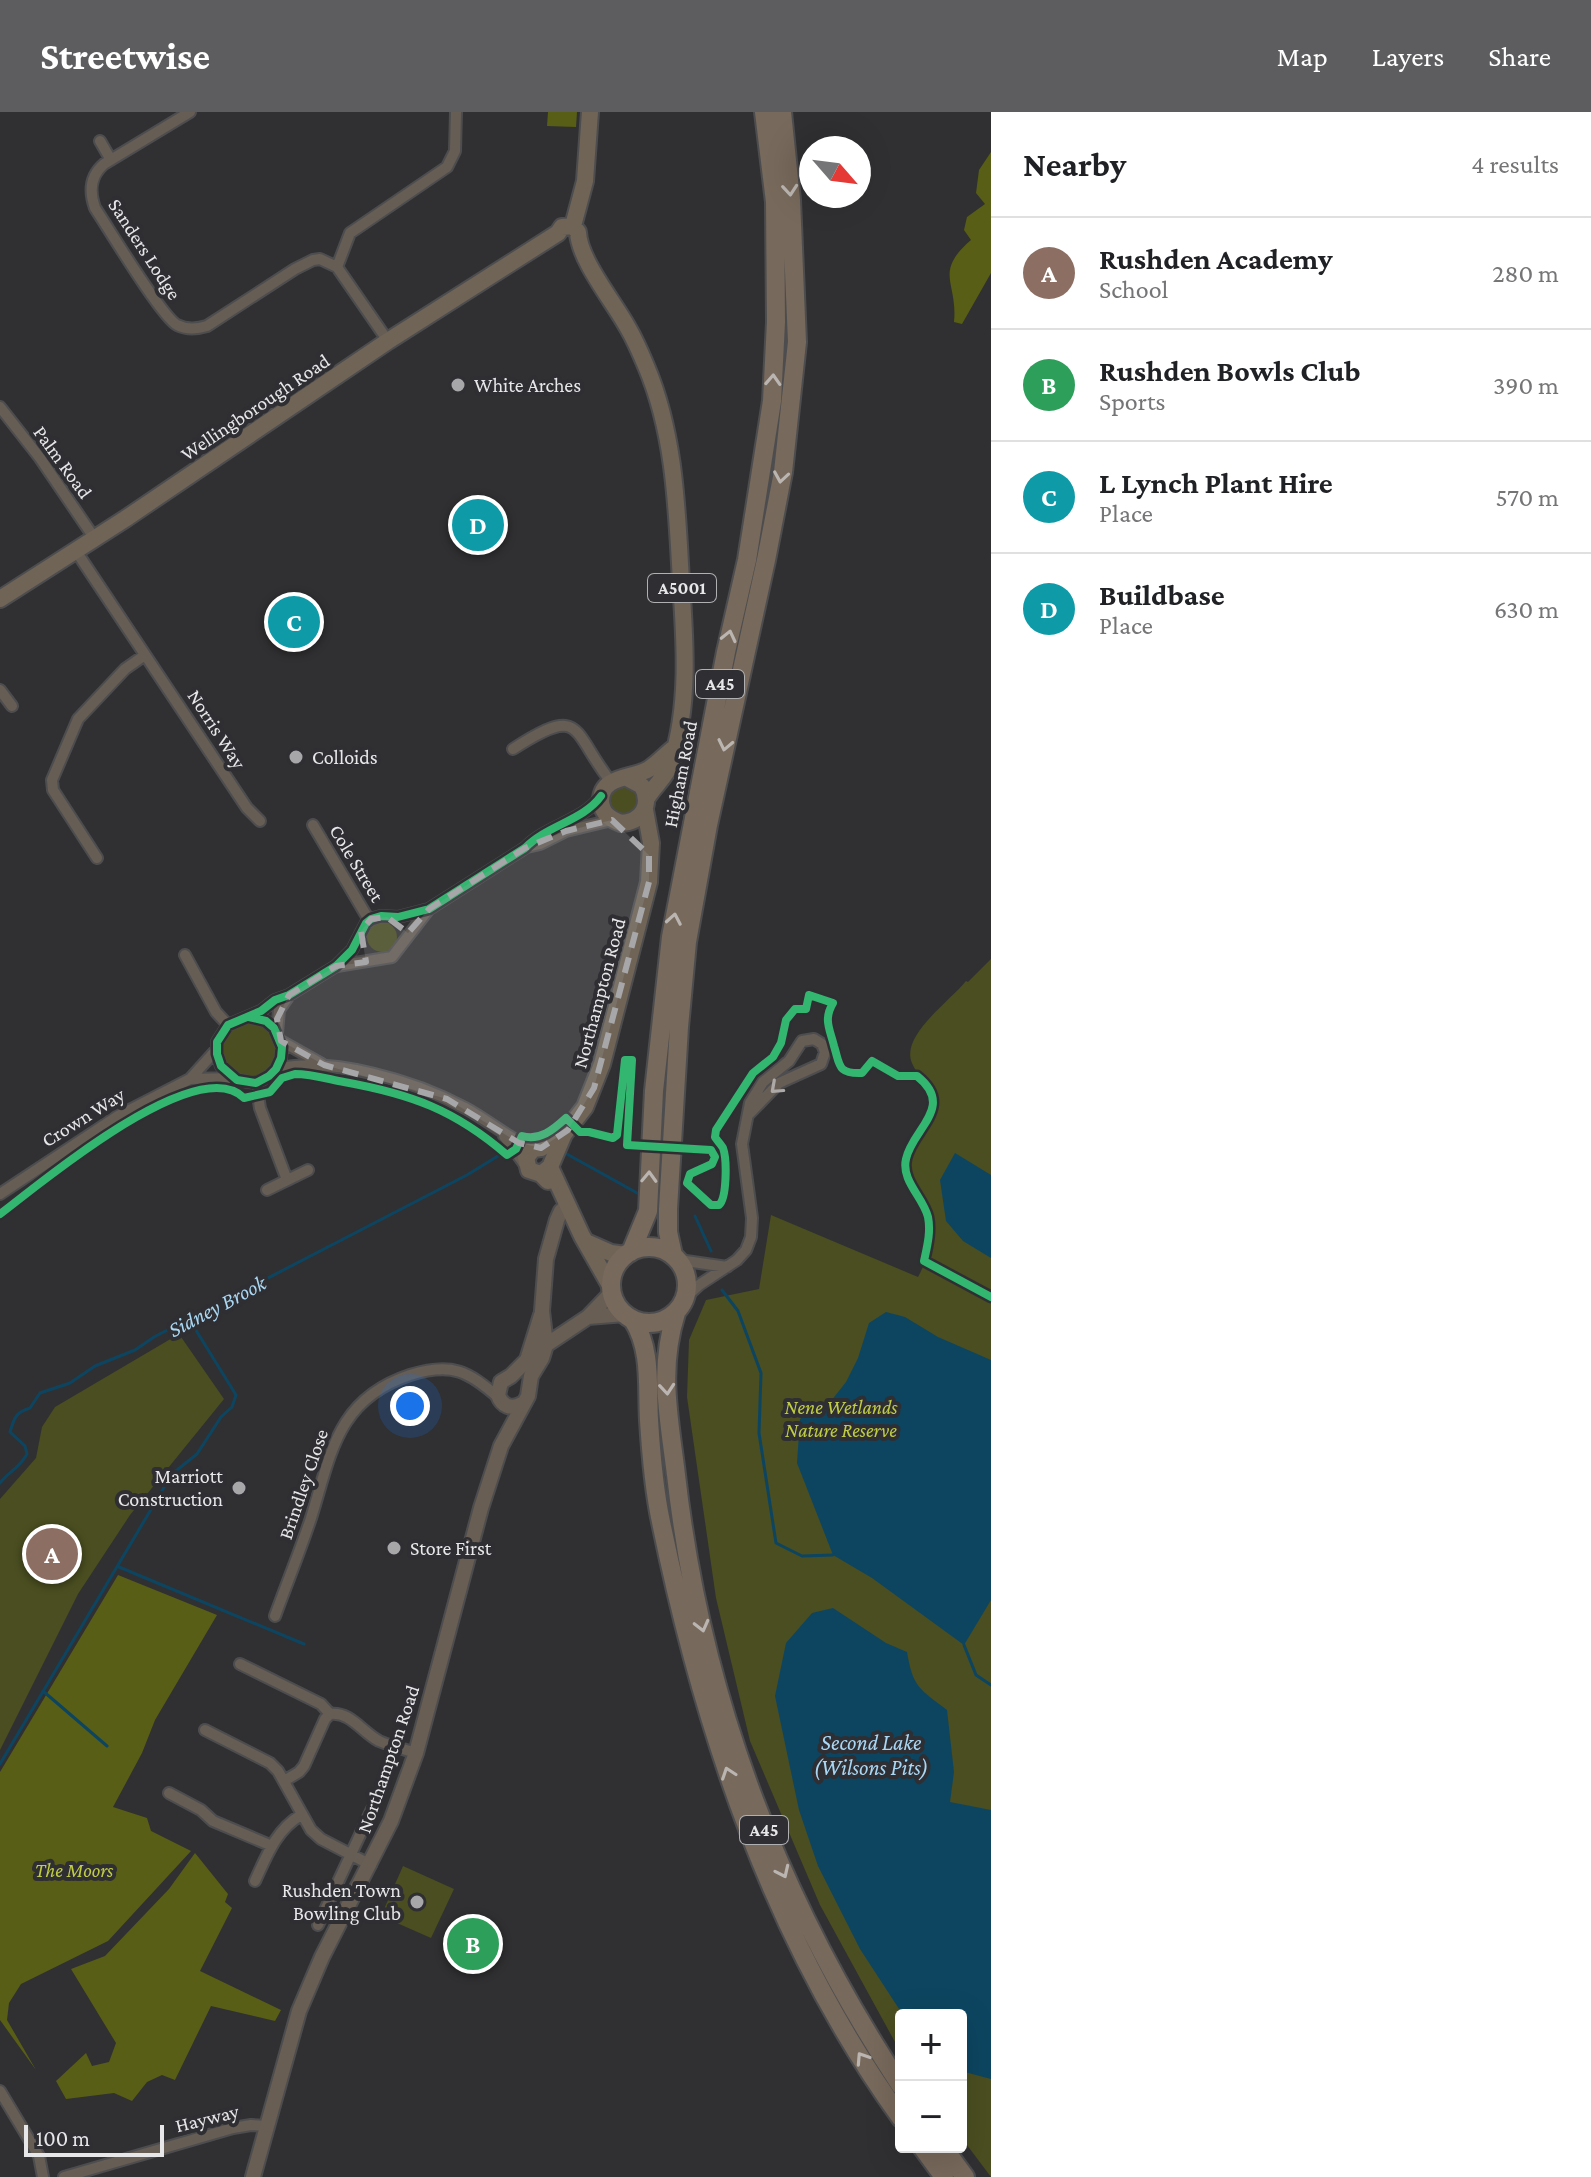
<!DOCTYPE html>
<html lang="en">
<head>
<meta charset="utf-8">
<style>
	:root { --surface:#fff; --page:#f6f6f6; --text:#202124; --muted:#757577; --line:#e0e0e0; --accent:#5d5d60 }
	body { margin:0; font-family:"Crimson Pro",serif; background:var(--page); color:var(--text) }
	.controls { position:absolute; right:24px; bottom:24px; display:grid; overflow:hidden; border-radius:8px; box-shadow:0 8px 32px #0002 }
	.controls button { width:72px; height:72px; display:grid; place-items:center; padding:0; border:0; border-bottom:2px solid var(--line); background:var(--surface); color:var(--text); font:40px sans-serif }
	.compass { position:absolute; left:799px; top:24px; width:72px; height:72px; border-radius:50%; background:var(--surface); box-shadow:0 8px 32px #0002; rotate:118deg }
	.scale { position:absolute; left:24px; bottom:20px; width:140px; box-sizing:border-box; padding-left:8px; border:4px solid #e7e7ea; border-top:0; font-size:22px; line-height:28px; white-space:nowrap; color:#e7e7ea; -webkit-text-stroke:6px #2f2f33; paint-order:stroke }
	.you { position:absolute; left:410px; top:1294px; width:28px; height:28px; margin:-20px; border:6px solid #fff; border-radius:50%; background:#1a73e8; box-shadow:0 0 0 12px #1a73e833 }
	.badge { display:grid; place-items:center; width:52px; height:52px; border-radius:50%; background:var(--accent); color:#fff; font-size:26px; font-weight:700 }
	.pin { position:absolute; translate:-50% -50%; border:4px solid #fff; box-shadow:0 2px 8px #0006 }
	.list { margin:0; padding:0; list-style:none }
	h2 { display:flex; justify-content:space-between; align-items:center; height:104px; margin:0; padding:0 32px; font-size:34px }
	h2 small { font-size:26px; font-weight:400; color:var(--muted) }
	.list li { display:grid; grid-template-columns:52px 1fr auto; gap:24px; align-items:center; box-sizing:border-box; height:112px; padding:0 32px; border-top:2px solid var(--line) }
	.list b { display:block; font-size:30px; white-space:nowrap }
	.list p { margin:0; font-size:26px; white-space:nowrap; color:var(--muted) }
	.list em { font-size:26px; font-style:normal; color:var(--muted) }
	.map { position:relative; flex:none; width:991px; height:2065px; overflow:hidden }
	header { display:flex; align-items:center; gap:48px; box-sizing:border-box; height:112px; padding:0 40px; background:var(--accent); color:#fff }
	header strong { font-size:38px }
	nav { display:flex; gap:44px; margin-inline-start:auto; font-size:28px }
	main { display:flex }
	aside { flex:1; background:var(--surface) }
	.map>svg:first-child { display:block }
	.green { fill:#4a4e20 }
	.forest { fill:#585e15 }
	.water { fill:#0d4560 }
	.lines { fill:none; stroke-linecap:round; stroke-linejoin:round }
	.stream { stroke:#0d4560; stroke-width:3 }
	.street-casing { stroke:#4d4d4f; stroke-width:14 }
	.secondary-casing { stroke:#4d4d4f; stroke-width:18 }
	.primary-casing { stroke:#4d4d4f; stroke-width:20 }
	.highway-casing { stroke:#4d4d4f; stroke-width:22 }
	.street { stroke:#665d55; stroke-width:10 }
	.secondary { stroke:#685e53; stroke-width:14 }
	.primary { stroke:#706457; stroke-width:16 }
	.highway { stroke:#77695b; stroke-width:18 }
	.cycleway-casing { stroke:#2f2f33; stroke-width:13 }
	.cycleway { stroke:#33b770; stroke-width:8 }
	.oneway { stroke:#bab5b1 }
	.oneway2 { stroke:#ada9a7 }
	.marked { fill:#a7a7aa; fill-opacity:0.2; stroke:#a7a7aa; stroke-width:6; stroke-dasharray:16 10; stroke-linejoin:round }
	.poi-dot { fill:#a7a7aa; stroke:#2f2f33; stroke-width:3 }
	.labels { text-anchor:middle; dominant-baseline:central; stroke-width:8; stroke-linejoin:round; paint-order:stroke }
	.shield { fill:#2f2f33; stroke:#b0b0b3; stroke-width:2 }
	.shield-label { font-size:18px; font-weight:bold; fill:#e7e7ea }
	.street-label { font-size:20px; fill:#e7e7ea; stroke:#2f2f33 }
	.poi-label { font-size:20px; fill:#e7e7ea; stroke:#2f2f33; text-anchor:start }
	.park-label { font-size:20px; font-style:italic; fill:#c0cd44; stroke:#2f2f33 }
	.water-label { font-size:22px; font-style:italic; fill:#a9d7f4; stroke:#2f2f33 }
</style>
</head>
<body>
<header>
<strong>Streetwise</strong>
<nav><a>Map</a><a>Layers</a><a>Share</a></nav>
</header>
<main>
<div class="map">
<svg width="991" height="2065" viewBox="0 0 991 2065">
	<rect width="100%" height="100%" fill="#303032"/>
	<path class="green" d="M608 688a15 15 0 1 1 30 0a15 15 0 1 1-30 0Z
		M367 825a15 15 0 1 1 30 0a15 15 0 1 1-30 0Z
		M 991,847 L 991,2065 L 961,2025 L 961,1903 L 901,1903 L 901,1941 L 820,1793 L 750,1629 L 716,1486 L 687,1285 L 689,1228 L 706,1188 L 759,1177 L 771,1103 L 918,1165 C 935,1131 942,1121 922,1086 C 917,1077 910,1068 909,1058 C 906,1035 930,1020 935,998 C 939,974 919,969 912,951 C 900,924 950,889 966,869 L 968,870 Z
		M222 937a27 27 0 1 1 54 0a27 27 0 1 1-54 0Z
		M 179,1222 L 224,1287 L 130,1403 L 78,1482 L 0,1638 L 0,1387 L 36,1346 L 42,1315 L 55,1295 Z
		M 403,1754 L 454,1777 L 431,1826 L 381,1804 Z"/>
	<path class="forest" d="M 548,0 L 577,0 L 576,15 L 547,14 Z
		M 991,40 L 991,161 L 962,212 L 954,210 C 958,170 933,161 971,128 L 964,118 L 967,105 L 985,92 L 976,81 L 979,58 Z
		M 118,1463 L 217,1503 L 155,1608 L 142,1641 L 113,1695 L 147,1706 L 151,1719 L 191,1739 L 108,1829 L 21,1872 L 9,1891 L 7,1908 L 36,1958 L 0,1908 L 0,1660 Z
		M 195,1741 L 228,1782 L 225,1790 L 232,1796 L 200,1859 L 281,1898 L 275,1909 L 211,1894 L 175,1968 L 162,1963 L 147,1970 L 132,1989 L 114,1981 L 66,1987 L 56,1969 L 86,1941 L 92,1954 L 109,1950 L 116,1931 L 71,1857 L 105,1844 L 169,1777 Z"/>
	<path class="water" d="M 955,1041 L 991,1063 L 991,1146 L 963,1129 L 946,1109 L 940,1068 Z
		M 886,1200 L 905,1205 L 938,1225 L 991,1248 L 991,1488 L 964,1533 L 872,1466 L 833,1443 L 797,1351 L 800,1307 L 815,1294 L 831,1289 L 846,1270 L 858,1246 L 869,1211 Z
		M 833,1496 L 886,1531 L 907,1540 C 913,1576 920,1577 947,1598 L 954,1660 L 950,1690 L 991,1698 L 991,1967 L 961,1959 L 961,1903 L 903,1903 L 860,1837 L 818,1754 L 799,1698 L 775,1584 L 786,1531 L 812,1501 Z"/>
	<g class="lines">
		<path class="stream" d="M 565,1041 L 639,1082
			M 695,1104 L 711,1139
			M 722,1178 L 738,1199 L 761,1261 L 759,1321 L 776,1431 L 802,1444 L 833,1443
			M 0,1371 C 10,1358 19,1357 27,1342 L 25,1334 L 10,1320 C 14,1306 16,1300 30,1296 L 40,1281 L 70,1271 L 95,1254 L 135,1238 L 154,1225 L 467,1063 L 498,1044
			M 119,1455 L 304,1532
			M 964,1533 L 976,1563 L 991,1573
			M 43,1579 L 107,1634
			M 0,1652 L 172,1362 L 197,1342 L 221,1305 L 232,1295 L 236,1283 L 194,1215 L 195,1204"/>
		<g class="street-casing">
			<path id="street" d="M 190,0 L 104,52 C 90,64 89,79 95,96 C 109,117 161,204 177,213 C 187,218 197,217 207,214 L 295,157 L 313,148 L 320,147 L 337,155 L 388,229
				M 100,29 L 111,48
				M 337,155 L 350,121 L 447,55 L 455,39 L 456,0
				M 0,295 L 40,346 L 95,427
				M 76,439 L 247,696 L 260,709
				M 0,578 L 12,594
				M 513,637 C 584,591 571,619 611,670
				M 313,713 L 369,808
				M 527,735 L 540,732 L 566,719 L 612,708
				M 97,746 L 53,678 L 52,668 L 78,607 L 125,557 L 145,543
				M 185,843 L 216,900 L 228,913
				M 337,854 L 392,845 L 429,797
				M 249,905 L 266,909 L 274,916 L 282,935 L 281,946 L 276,957 L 269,964 L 256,971 L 237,968 L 221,954 L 217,942 L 217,930 L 228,913 L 261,899 L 275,888 L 289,883 L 336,854 L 352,838 L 366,811 L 371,807 L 381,804 L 398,805 L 429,797 L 525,736 C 547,713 583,709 600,685
				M 277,921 L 279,898 L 288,885
				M 281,929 L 322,952
				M 276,957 C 332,944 415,969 465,996 C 489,1009 508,1026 533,1037
				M 190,967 L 232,966
				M 256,971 L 260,996 L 287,1068
				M 504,1024 L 525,1053
				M 267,1078 L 308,1058
				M 0,1082 L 118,1004 L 190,967 L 217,937
				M 679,1148 L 727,1155
				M 686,1185 L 699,1173 L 737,1148 L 746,1138 L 751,1125 L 752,1106 L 742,1032 L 750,991 L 763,970 L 789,949 L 802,929 L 814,927 L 822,932 L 825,940 L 821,952 L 779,971 L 749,1002
				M 275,1504 C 287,1471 300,1439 311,1406 C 331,1342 337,1287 410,1263 C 452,1250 468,1259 499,1286
				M 240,1552 L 321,1592 L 330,1602 C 350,1599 362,1620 379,1629 C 390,1634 404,1637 416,1641
				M 205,1618 L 270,1651 L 278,1659 L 311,1718 L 321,1727 L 371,1753
				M 284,1669 L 299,1660 L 304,1654 L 325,1607 L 330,1602
				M 169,1681 L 201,1698 L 213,1709 L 272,1734
				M 255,1769 C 267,1743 276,1718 301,1703
				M 318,1813 L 372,1697
				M 0,1979 L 39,2044 L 43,2065
				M 64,2065 L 233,2016 L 251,2013 L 267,2014"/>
		</g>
		<g class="secondary-casing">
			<path id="secondary" d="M 588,1205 L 625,1202
				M 527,1248 L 541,1203
				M 522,1292 C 511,1298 502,1294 498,1283 L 501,1270 L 511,1264 L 534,1241 L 588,1205 L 612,1180
				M 253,2065 L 299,1899 L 322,1845 L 391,1709 L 416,1641 L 481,1396 L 501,1334 L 528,1284 L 531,1264 L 542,1246 L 546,1233 L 542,1199 L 546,1147 L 557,1108 L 561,1099 L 568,1093"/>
		</g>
		<g class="primary-casing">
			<path id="primary" d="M 573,114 L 578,120 C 579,148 614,190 628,216 C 635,228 641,242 646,254 C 675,322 677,398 681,470 C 685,528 690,594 671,651 C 667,664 654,674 647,686
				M 573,114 L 585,69 L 590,0
				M 0,487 L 125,407 L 388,229 L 558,121 L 562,115 L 573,114
				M 627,666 L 642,674 C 652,693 642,710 621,711 C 610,707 602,702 601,689 C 601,663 633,667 649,657 C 658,651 665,643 674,636
				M 550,1055 L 582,1124 L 611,1175
				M 541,1062 L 550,1055 L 564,1022 L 585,995 L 602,952 L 649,770 L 651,731 L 645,698
				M 548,1069 L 541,1062 L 529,1058 L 526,1046 L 533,1037 L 541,1036 L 563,1023
				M 586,1130 L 611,1141 L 626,1143"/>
		</g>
		<g class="highway-casing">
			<path id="highway" d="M611 1173a38 38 0 1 1 76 0a38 38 0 1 1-76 0Z
				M 631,1140 L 648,1099 L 654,979 L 671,825 L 726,540 L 747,448 L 772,289 L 776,210 L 775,90 L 764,0
				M 673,1143 L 668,1120 L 668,1097 L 679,915 L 687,830 L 708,713 L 766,448 L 783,360 L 797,230 L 791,88 L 782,0
				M 676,1201 C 658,1258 669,1305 676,1363 C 701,1586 778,1787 901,1974
				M 633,1208 C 652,1238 647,1274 649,1308 C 651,1341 654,1377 661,1410 C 704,1620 774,1830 901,2006
				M 922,2035 L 944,2065
				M 943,2035 L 965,2065"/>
		</g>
		<use href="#street" class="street"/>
		<use href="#secondary" class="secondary"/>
		<use href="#primary" class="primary"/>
		<use href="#highway" class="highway"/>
		<g class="cycleway-casing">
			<path id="cycleway" d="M 249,905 L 266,909 L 274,916 L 282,935 L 281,946 L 276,957 L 269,964 L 256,971 L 237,968 L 221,954 L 217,942 L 217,930 L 228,913 L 261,899 L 275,888 L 289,883 L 336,854 L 352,838 L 366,811 L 371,807 L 381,804 L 398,805 L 429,797 L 525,736 C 547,713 583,709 601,684
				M 0,1102 C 40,1072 197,939 244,986 L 270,980 L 282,966 L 295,962 C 311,962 328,967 344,970 C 411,982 455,998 507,1043 L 516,1037 L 522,1024 C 540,1029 553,1018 566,1006 L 580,1020 L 589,1020 L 613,1026 L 617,1023 L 625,948 L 632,948 L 627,1033 L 711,1038 L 715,1045 L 712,1052 L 690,1062 L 687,1071 L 711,1093 L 719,1093 C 727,1086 727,1047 723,1036 C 722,1034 716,1027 715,1025 L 716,1018 L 753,961 L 773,945 L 781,931 L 786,908 L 795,897 L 806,897 L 809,883 L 833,891 C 823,908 830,917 834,934 C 840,953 837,962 862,961 L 872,949 L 898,964 L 917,964 C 956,995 912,1017 906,1047 C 901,1069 923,1085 928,1105 C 931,1120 927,1135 924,1149 L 991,1185"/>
		</g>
		<use href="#cycleway" class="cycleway"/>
	</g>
	<defs><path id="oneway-chevron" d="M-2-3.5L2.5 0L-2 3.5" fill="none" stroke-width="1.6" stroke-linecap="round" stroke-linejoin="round" transform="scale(2)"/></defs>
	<g class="oneway">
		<use href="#oneway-chevron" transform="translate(790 78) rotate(85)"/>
		<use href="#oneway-chevron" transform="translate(773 268) rotate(-87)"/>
		<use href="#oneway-chevron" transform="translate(781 365) rotate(99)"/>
		<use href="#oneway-chevron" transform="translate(729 524) rotate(-77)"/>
		<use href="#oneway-chevron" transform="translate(725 633) rotate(102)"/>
		<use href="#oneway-chevron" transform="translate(674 807) rotate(-80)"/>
		<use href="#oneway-chevron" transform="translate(649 1065) rotate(-88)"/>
		<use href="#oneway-chevron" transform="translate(667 1277) rotate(85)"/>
		<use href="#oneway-chevron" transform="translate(702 1514) rotate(76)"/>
		<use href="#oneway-chevron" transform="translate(728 1661) rotate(-109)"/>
		<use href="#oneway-chevron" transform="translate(783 1760) rotate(65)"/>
		<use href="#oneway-chevron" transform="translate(862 1946) rotate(-123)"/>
	</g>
	<use class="oneway2" href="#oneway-chevron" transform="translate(776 976) rotate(138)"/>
	<path class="marked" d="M 612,708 L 649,743 L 649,770 L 594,976 L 568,1018 L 541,1036 L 519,1031 L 447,987 L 324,953 L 281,929 L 277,907 L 289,883 L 336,854 L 366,850 L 361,819 L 371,807 L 387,805 L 408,821 L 429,797 L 525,736 L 566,719 Z"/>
	<g class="poi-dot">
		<circle cx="458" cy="273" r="8"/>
		<circle cx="296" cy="645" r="8"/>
		<circle cx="239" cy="1376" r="8"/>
		<circle cx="394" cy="1436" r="8"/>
		<circle cx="417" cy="1790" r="8"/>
	</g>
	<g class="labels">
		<g class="shield">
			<rect x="648" y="462" width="68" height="28" rx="6"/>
			<rect x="696" y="558" width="48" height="28" rx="6"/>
			<rect x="740" y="1704" width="48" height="28" rx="6"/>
		</g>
		<g class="shield-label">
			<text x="682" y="476">A5001</text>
			<text x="720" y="572">A45</text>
			<text x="764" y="1718">A45</text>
		</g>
		<g class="street-label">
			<text transform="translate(145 137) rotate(57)">Sanders Lodge</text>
			<text transform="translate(255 295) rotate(-34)">Wellingborough Road</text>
			<text transform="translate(63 350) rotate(54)">Palm Road</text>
			<text transform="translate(217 617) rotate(57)">Norris Way</text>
			<text transform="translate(680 662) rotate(-79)">Higham Road</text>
			<text transform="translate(357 751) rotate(59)">Cole Street</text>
			<text transform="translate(599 881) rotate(-75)">Northampton Road</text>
			<text transform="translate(83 1005) rotate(-32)">Crown Way</text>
			<text transform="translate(303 1372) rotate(-71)">Brindley Close</text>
			<text transform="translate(388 1647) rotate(-71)">Northampton Road</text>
			<text transform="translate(207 2006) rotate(-14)">Hayway</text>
		</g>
		<g class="poi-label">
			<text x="474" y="273">White Arches</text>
			<text x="312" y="645">Colloids</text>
			<text x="223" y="1364" text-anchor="end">Marriott<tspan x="223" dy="23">Construction</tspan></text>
			<text x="410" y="1436">Store First</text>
			<text x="401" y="1778" text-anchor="end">Rushden Town<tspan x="401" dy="23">Bowling Club</tspan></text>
		</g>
		<g class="park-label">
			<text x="841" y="1295">Nene Wetlands<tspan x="841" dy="23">Nature Reserve</tspan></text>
			<text x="74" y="1758">The Moors</text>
		</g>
		<g class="water-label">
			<text transform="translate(217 1194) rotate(-28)">Sidney Brook</text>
			<text x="871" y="1630">Second Lake<tspan x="871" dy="25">(Wilsons Pits)</tspan></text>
		</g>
	</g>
</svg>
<div class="controls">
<button>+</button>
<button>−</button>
</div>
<svg class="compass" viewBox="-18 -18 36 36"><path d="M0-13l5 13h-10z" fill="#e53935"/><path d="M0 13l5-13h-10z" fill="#757577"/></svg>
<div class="scale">100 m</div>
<div class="you"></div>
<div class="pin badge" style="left:52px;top:1442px;background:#8d6e63">A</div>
<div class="pin badge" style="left:473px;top:1832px;background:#2e9e5b">B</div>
<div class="pin badge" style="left:294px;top:510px;background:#0f9aa8">C</div>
<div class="pin badge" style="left:478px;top:413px;background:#0f9aa8">D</div>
</div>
<aside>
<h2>Nearby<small>4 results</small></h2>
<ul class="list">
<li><span class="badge" style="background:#8d6e63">A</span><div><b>Rushden Academy</b><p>School</p></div><em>280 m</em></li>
<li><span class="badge" style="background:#2e9e5b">B</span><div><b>Rushden Bowls Club</b><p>Sports</p></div><em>390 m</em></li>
<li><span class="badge" style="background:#0f9aa8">C</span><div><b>L Lynch Plant Hire</b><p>Place</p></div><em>570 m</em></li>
<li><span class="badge" style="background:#0f9aa8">D</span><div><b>Buildbase</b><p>Place</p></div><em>630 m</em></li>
</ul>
</aside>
</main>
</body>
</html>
